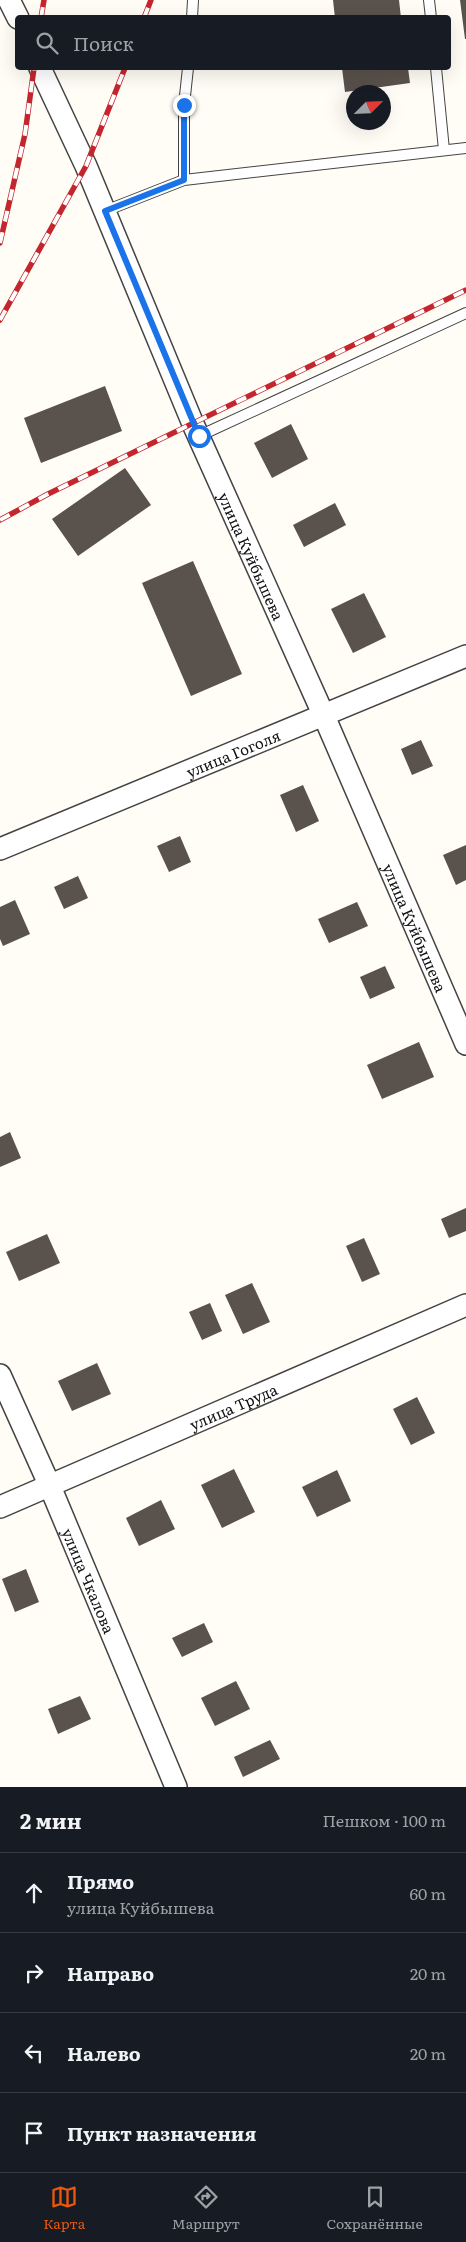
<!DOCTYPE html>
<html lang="ru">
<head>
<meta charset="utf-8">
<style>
	:root { --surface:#171b24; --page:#242831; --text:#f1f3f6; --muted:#9ea1a6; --line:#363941; --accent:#ea580c }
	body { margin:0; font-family:Literata,serif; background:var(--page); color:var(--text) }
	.compass { position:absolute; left:346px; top:85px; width:45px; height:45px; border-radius:50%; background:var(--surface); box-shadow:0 5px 20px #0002; rotate:66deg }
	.stop { position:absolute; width:15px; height:15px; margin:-11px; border:4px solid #1a73e8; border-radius:50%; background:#fff }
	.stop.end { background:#1a73e8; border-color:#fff; box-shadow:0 1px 5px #0008 }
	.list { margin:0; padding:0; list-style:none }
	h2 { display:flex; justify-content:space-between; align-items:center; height:65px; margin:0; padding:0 20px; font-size:21px }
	h2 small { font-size:16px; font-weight:400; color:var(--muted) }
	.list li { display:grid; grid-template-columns:32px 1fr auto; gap:15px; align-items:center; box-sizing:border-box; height:80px; padding:0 20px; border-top:1px solid var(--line) }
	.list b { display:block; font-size:19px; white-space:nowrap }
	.list p { margin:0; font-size:16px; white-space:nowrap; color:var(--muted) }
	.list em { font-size:16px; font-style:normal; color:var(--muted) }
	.icon { flex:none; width:28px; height:28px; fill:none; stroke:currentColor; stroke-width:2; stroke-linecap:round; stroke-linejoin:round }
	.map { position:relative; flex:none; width:466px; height:1787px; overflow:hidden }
	.search { position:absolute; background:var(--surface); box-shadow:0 5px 20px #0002; left:15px; right:15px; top:15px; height:55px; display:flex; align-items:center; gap:12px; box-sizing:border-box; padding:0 18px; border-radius:5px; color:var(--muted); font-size:19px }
	.sheet { height:385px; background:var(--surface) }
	nav { display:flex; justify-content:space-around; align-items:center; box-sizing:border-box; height:70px; border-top:1px solid var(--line); background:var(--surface); font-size:14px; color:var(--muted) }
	nav a { display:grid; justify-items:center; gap:2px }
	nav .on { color:var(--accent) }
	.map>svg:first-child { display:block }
	.building { fill:#5a524d }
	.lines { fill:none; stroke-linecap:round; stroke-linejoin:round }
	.lane-casing { stroke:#444; stroke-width:12 }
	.street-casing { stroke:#444; stroke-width:24 }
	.lane { stroke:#fff; stroke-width:10 }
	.street { stroke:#fff; stroke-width:21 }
	.rail-casing { stroke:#c4262e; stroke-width:5.5 }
	.rail { stroke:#fff; stroke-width:4; stroke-dasharray:11; stroke-linecap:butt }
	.route { stroke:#1a73e8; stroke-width:6 }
	.labels { text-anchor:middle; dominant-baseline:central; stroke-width:5; stroke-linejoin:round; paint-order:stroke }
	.street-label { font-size:15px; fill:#111; stroke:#fff }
</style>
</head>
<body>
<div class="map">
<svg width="466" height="1787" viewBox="0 0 466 1787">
	<rect width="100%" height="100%" fill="#fffdf5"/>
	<path class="building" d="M 333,0 L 399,0 L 401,18 L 335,18 Z
		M 460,0 L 466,0 L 466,39 L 465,39 Z
		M 342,68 L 408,68 L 410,83 L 345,92 Z
		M 105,386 L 122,431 L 41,463 L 24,418 Z
		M 291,424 L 308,459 L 272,478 L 254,443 Z
		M 125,468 L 151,505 L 78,556 L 52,519 Z
		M 335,503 L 346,525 L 304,547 L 293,525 Z
		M 193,561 L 242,674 L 191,696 L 142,583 Z
		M 364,593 L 386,637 L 353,653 L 331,609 Z
		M 421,740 L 433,766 L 412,775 L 401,749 Z
		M 303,785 L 319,821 L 296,832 L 280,795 Z
		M 180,836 L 191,862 L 169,872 L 157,846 Z
		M 466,845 L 466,880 L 456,885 L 443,855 Z
		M 78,876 L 88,898 L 64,909 L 54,887 Z
		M 15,900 L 30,934 L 3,946 L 0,939 L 0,907 Z
		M 357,902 L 368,926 L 329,943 L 318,919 Z
		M 385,966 L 395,988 L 370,999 L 360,977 Z
		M 419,1042 L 434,1077 L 382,1099 L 367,1065 Z
		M 10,1132 L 21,1158 L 0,1167 L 0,1137 Z
		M 466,1208 L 466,1231 L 449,1238 L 441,1219 Z
		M 47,1234 L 60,1263 L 19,1281 L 6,1252 Z
		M 364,1238 L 380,1274 L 362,1282 L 346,1246 Z
		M 252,1283 L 270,1322 L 243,1334 L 225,1295 Z
		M 210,1303 L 222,1331 L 202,1340 L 189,1312 Z
		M 97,1363 L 111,1394 L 72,1411 L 58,1381 Z
		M 417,1397 L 435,1433 L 411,1445 L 393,1409 Z
		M 234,1469 L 255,1512 L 222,1528 L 201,1485 Z
		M 337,1470 L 351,1501 L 317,1517 L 302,1487 Z
		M 161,1500 L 175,1529 L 139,1546 L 126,1518 Z
		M 26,1569 L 39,1602 L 15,1612 L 2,1579 Z
		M 204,1623 L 213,1642 L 182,1657 L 172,1638 Z
		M 236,1681 L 250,1709 L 215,1726 L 201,1698 Z
		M 80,1696 L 91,1719 L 58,1734 L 48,1709 Z
		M 270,1740 L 280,1759 L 243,1777 L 234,1757 Z"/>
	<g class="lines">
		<g class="lane-casing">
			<path id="lane" d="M 429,0 L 431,18
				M 192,18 L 193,0
				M 436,68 L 444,150
				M 184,180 L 184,105 L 188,68
				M 105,211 L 184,180 L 466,148
				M 199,436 L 466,313"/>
		</g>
		<g class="street-casing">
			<g id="street">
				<path d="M 9,0 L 18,18"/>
				<path id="s1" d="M 40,68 L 86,166 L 193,424 L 324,716 L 466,1044"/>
				<path id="s2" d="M 0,849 L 466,656"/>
				<path id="s3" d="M 0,1375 L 49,1484 L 176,1787"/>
				<path id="s4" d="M 0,1507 L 466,1305"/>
			</g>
		</g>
		<use href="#lane" class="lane"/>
		<use href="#street" class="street"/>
		<g class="rail-casing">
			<path id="rail" d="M 41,18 L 44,0
				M 144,18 L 151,0
				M 0,243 L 25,134 L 34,68
				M 0,320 L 86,166 L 125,68
				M 0,520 L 48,494 L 466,290"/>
		</g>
		<use href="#rail" class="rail"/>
	</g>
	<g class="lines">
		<path class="route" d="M 184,105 L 184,180 L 105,211 L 199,436"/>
	</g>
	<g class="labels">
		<g class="street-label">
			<text stroke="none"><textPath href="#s1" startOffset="532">улица Куйбышева</textPath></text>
			<text stroke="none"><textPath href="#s2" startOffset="252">улица Гоголя</textPath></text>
			<text stroke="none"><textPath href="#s1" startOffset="938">улица Куйбышева</textPath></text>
			<text stroke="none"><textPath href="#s4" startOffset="254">улица Труда</textPath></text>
			<text stroke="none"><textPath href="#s3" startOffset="224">улица Чкалова</textPath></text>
		</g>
	</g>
</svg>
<svg class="compass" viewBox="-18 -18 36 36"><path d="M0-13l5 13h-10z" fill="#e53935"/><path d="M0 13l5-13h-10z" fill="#9ea1a6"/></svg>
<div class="stop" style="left:199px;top:436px"></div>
<div class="stop end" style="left:184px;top:105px"></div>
<div class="search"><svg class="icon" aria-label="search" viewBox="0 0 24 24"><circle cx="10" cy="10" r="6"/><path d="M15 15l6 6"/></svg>Поиск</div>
</div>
<section class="sheet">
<h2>2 мин<small>Пешком · 100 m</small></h2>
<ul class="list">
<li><svg class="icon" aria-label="ahead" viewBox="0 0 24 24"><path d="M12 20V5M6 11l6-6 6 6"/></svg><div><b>Прямо</b><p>улица Куйбышева</p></div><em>60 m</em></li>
<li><svg class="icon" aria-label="right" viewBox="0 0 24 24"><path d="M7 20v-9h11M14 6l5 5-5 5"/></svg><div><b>Направо</b></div><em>20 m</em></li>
<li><svg class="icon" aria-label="left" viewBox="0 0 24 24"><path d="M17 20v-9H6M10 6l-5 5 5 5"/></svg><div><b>Налево</b></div><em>20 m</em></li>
<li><svg class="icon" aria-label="arrive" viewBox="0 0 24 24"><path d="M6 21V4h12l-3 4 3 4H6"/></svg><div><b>Пункт назначения</b></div></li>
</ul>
</section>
<nav>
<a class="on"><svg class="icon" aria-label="map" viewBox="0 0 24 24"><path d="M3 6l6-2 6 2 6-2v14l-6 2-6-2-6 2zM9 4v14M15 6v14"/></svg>Карта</a>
<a><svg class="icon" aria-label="directions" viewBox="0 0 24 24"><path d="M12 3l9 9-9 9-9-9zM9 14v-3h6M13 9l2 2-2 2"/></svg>Маршрут</a>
<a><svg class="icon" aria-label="saved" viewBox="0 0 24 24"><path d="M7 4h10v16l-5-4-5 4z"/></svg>Сохранённые</a>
</nav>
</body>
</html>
